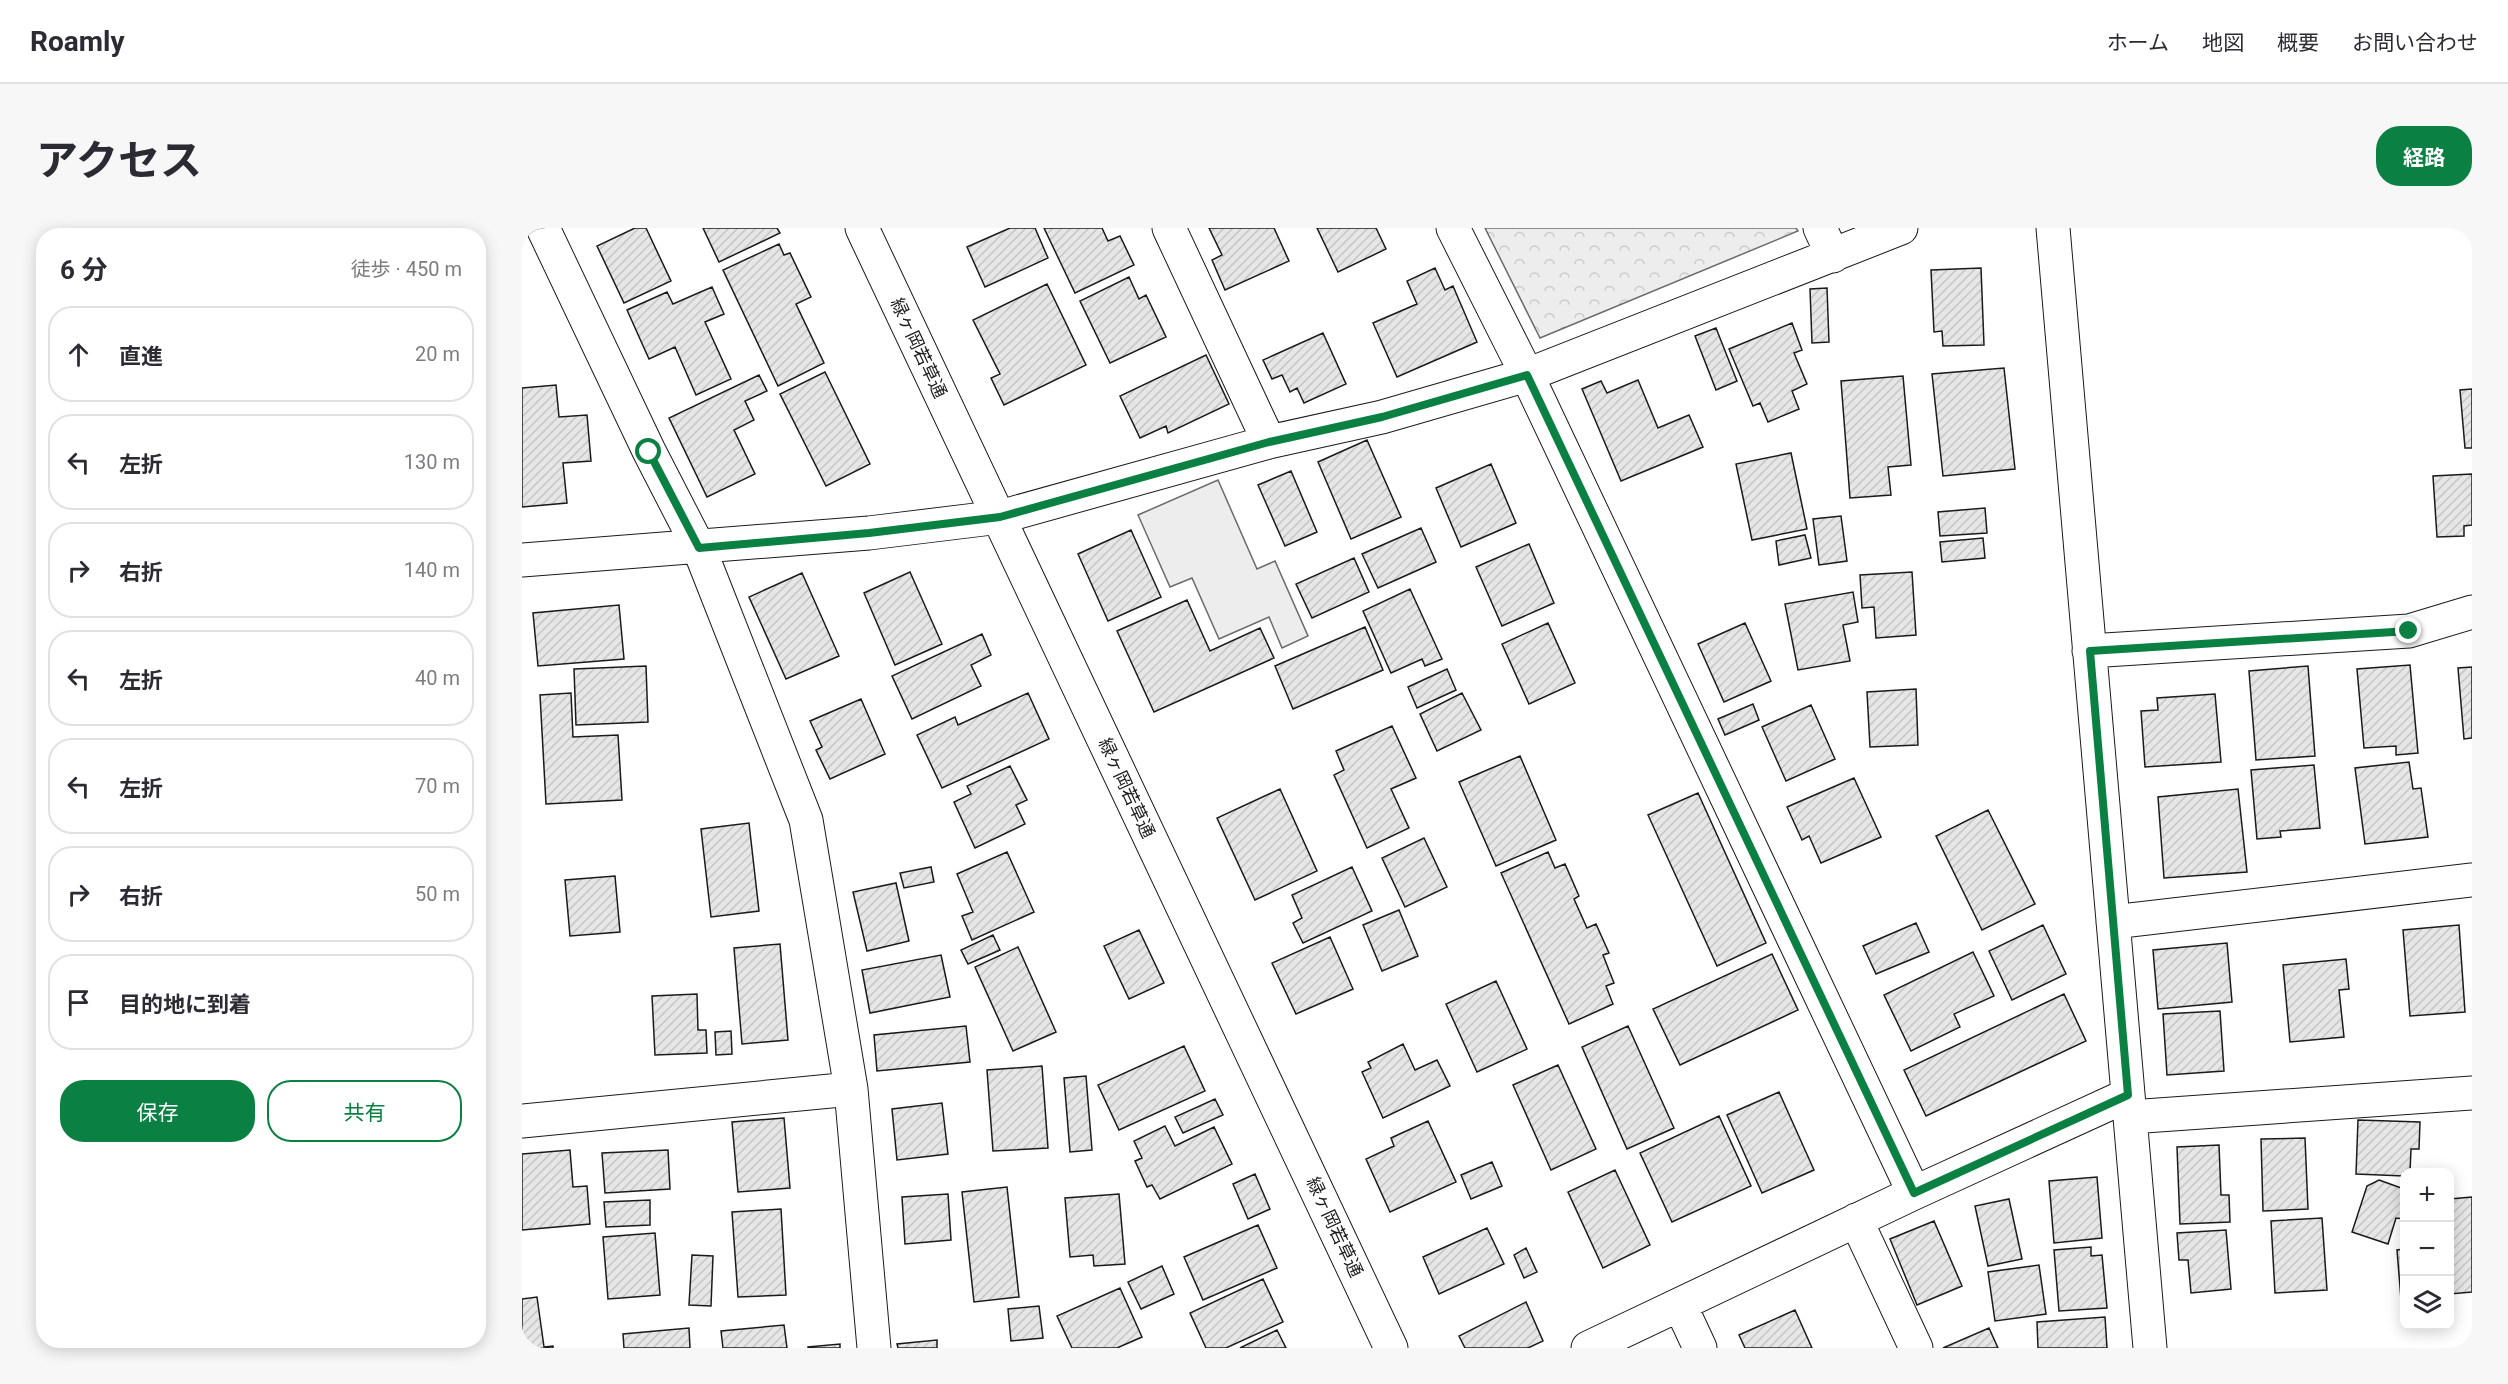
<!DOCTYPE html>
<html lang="ja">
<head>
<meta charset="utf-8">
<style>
	:root { --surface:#fff; --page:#f7f7f7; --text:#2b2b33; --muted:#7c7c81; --line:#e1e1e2; --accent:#0b8043 }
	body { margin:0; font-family:Roboto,"Noto Sans JP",sans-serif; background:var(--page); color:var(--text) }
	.controls { position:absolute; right:18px; bottom:18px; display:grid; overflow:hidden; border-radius:12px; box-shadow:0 3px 15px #0003 }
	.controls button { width:54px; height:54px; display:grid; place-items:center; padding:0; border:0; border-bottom:2px solid var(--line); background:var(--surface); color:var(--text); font:30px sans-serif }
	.stop { position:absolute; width:18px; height:18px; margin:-14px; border:4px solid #0b8043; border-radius:50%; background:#fff }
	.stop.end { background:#0b8043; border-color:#fff; box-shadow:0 2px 6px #0008 }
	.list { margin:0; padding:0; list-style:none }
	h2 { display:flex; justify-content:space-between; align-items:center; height:78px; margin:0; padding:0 24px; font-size:26px }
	h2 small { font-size:20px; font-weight:400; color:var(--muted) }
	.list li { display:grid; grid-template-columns:39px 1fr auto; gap:18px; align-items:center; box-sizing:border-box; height:96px; margin:0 12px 12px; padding:0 12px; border:2px solid var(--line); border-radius:24px }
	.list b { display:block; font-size:22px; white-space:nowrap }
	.list em { font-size:20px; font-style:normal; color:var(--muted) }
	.actions { display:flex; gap:12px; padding:18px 24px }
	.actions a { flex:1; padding:14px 0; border:2px solid var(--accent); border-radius:24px; text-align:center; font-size:21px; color:var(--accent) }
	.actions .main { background:var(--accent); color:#fff }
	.icon { flex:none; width:33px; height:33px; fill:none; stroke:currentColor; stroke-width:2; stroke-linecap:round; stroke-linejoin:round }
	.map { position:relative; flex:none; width:1950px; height:1120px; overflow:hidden; border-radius:24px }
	header { display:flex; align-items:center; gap:36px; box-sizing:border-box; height:84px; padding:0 30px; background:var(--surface); border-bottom:2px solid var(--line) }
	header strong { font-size:28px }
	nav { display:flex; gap:33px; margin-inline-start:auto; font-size:21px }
	.intro { display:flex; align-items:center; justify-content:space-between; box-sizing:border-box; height:144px; padding:0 36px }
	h1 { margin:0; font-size:42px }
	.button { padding:15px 27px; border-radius:24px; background:var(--accent); color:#fff; font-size:21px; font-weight:700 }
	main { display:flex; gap:36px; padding:0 36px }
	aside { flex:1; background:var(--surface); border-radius:24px; box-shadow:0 3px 15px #0003 }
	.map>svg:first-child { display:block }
	.park { fill:url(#park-crowns); stroke:#6a6a6a; stroke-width:1.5 }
	.built { fill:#ededed; stroke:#6a6a6a; stroke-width:1.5 }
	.building { fill:url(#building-hatch); stroke:#1a1a1a; stroke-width:1.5 }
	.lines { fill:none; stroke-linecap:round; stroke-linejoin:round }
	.minor-casing { stroke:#1a1a1a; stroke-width:35 }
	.tertiary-casing { stroke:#1a1a1a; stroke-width:35 }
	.minor { stroke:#fff; stroke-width:33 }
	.tertiary { stroke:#fff; stroke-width:33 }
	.route { stroke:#0b8043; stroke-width:8 }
	.labels { text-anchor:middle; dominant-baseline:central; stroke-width:4.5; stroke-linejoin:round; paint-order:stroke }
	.street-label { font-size:18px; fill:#1a1a1a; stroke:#fff }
</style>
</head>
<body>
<header>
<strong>Roamly</strong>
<nav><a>ホーム</a><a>地図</a><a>概要</a><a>お問い合わせ</a></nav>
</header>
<div class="intro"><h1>アクセス</h1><a class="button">経路</a></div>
<main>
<aside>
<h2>6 分<small>徒歩 · 450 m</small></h2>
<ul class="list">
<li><svg class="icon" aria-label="ahead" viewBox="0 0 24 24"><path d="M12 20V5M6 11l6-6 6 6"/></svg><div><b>直進</b></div><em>20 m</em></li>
<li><svg class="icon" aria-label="left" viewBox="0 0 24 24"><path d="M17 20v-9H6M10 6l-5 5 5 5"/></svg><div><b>左折</b></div><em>130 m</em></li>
<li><svg class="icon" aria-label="right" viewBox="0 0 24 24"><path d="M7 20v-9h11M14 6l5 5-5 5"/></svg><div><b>右折</b></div><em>140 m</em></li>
<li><svg class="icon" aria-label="left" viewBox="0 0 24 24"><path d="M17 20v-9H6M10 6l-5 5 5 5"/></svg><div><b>左折</b></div><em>40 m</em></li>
<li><svg class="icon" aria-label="left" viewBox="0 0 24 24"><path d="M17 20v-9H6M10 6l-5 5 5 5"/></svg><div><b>左折</b></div><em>70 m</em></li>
<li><svg class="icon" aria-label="right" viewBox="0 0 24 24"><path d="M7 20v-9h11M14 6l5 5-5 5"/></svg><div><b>右折</b></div><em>50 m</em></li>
<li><svg class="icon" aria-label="arrive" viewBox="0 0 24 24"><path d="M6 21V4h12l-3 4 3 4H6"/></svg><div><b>目的地に到着</b></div></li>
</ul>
<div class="actions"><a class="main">保存</a><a>共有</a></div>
</aside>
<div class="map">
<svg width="1950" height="1120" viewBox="0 0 1950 1120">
	<defs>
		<pattern id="park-crowns" width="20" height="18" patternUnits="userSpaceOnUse" patternTransform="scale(1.5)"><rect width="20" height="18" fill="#ededed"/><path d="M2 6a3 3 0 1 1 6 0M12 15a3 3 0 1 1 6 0" fill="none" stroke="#cbcbcb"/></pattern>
		<pattern id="building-hatch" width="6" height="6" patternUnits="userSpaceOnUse" patternTransform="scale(1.5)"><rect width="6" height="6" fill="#e6e6e6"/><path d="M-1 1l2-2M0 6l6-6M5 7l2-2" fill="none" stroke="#c5c5c5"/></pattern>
	</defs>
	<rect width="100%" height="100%" fill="#fff"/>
	<path class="park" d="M 963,0 L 1274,0 L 1276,3 L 1018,110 Z"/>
	<path class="built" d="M 696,252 L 735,341 L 753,333 L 786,408 L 760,420 L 747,389 L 697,411 L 670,350 L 648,359 L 616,287 Z"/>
	<path class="building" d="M 113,0 L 124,0 L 149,53 L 102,75 L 75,18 Z
		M 181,0 L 255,0 L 258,5 L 197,34 Z
		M 488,0 L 513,0 L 526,30 L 463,59 L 445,19 Z
		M 522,0 L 580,0 L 586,13 L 598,8 L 612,37 L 553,65 Z
		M 687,0 L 752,0 L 767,33 L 703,62 L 690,32 L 700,27 Z
		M 795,0 L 854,0 L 864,21 L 816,44 Z
		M 257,16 L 262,27 L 268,25 L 289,69 L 274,76 L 302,135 L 256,158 L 201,42 Z
		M 913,40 L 923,62 L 931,58 L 955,114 L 875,149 L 851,95 L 895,76 L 885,53 Z
		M 1459,40 L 1462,117 L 1421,118 L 1420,103 L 1412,104 L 1409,42 Z
		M 607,49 L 617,71 L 624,67 L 644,109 L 588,135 L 558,73 Z
		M 525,56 L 564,137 L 482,177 L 469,150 L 478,146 L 451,92 Z
		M 190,59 L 202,86 L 183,94 L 209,151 L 174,167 L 153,119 L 127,131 L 105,82 L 145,64 L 151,76 Z
		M 1305,60 L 1307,114 L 1290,115 L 1288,61 Z
		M 1270,95 L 1280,122 L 1272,125 L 1285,156 L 1270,163 L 1277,181 L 1246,194 L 1238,175 L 1231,178 L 1207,121 Z
		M 1194,100 L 1215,153 L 1194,162 L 1173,108 Z
		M 801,105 L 824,156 L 782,175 L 775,160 L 768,164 L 760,147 L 750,151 L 741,132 Z
		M 684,127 L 707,176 L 646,205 L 644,198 L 618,210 L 598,168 Z
		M 1482,140 L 1493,241 L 1421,248 L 1410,146 Z
		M 303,144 L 348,236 L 304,258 L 258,166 Z
		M 237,147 L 245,163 L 223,173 L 232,192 L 212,202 L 233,246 L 185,269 L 147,190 Z
		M 1381,148 L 1389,237 L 1366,239 L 1369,267 L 1328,270 L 1319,153 Z
		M 1116,152 L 1136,200 L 1167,187 L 1181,219 L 1099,253 L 1060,161 L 1079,153 L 1085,165 Z
		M 34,157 L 37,189 L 65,187 L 69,233 L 41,235 L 45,275 L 0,279 L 0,160 Z
		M 1950,161 L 1950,220 L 1943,220 L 1938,162 Z
		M 845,212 L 879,289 L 829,311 L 796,234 Z
		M 1269,225 L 1285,301 L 1230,312 L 1214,236 Z
		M 969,236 L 994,295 L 939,319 L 914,260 Z
		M 769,243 L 795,304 L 763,318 L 736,257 Z
		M 1950,246 L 1950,297 L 1942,298 L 1942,308 L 1915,309 L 1911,248 Z
		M 1463,280 L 1465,305 L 1418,308 L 1416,284 Z
		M 1319,288 L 1325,333 L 1297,337 L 1291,291 Z
		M 899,300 L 914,334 L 856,360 L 840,326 Z
		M 609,302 L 639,369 L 586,393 L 556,326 Z
		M 1283,307 L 1289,330 L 1257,337 L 1254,313 Z
		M 1461,310 L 1463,330 L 1420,334 L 1418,314 Z
		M 1007,316 L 1032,375 L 980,398 L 954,339 Z
		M 832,330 L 847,364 L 790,390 L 774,356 Z
		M 388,344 L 420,416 L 373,437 L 342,365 Z
		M 1390,344 L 1394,407 L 1354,410 L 1352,379 L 1340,380 L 1338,347 Z
		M 280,345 L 317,428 L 264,451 L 227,369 Z
		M 888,361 L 920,431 L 903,438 L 900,431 L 869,445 L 841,383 Z
		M 1331,364 L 1336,394 L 1321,397 L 1328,433 L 1276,442 L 1263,376 Z
		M 665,372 L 688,423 L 738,400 L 752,430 L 632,484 L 595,403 Z
		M 97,377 L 102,431 L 16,438 L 11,385 Z
		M 1026,395 L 1053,455 L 1007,476 L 980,416 Z
		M 1223,395 L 1249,453 L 1202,474 L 1176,416 Z
		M 843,399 L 861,442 L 771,481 L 753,438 Z
		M 460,406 L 469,427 L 449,437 L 459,458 L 390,491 L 370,448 Z
		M 1888,437 L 1896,525 L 1874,527 L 1874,518 L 1842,520 L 1835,441 Z
		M 124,438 L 126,494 L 54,497 L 52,441 Z
		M 1786,438 L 1793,528 L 1734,532 L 1727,443 Z
		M 1950,439 L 1950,510 L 1942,511 L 1936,440 Z
		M 925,441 L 934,462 L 895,480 L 886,459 Z
		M 1394,461 L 1396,517 L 1348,519 L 1345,464 Z
		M 49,465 L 51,509 L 96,507 L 100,572 L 24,576 L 18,467 Z
		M 506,465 L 527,511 L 420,560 L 395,507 L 433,489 L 436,497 Z
		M 940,465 L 959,502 L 915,523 L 898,486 Z
		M 1693,466 L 1699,534 L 1623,539 L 1619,483 L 1636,482 L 1635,470 Z
		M 339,471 L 363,526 L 308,551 L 294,522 L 300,519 L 288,493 Z
		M 1231,476 L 1237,492 L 1203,507 L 1196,491 Z
		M 1289,477 L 1313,531 L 1264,553 L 1240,499 Z
		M 870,498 L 894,550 L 869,561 L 887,600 L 845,620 L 812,547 L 822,542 L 814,523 Z
		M 998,528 L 1034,612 L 974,638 L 937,554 Z
		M 1887,534 L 1891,561 L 1899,560 L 1906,609 L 1843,616 L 1833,540 Z
		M 1792,537 L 1798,600 L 1758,603 L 1759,609 L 1735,611 L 1729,542 Z
		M 488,538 L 505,572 L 494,577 L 503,596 L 453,620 L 432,574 L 449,566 L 445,558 Z
		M 1332,550 L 1359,609 L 1299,635 L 1287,608 L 1280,612 L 1265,579 Z
		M 758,561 L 795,643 L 733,672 L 695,590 Z
		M 1716,561 L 1725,644 L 1642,650 L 1636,569 Z
		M 1176,565 L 1244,715 L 1195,738 L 1126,587 Z
		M 1466,582 L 1513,676 L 1460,702 L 1414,608 Z
		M 227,595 L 237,683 L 189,689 L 179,601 Z
		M 902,610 L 925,659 L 883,679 L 860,630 Z
		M 485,624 L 512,684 L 450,712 L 440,688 L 451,684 L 435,646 Z
		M 1026,624 L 1033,640 L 1043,636 L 1057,668 L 1052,671 L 1065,700 L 1074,696 L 1087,725 L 1081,727 L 1092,755 L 1084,758 L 1091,776 L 1047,796 L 979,645 Z
		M 409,639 L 412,654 L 382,660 L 378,645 Z
		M 830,639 L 850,683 L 781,715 L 771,695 L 780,690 L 770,667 Z
		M 93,648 L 98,704 L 48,708 L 43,652 Z
		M 374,655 L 387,713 L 345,723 L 331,664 Z
		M 877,682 L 896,728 L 860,743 L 841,697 Z
		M 1394,695 L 1407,724 L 1354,746 L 1341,718 Z
		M 1521,697 L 1544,746 L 1490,772 L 1467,723 Z
		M 1937,697 L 1943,784 L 1888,788 L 1881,702 Z
		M 617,702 L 642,755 L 607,771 L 582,718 Z
		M 471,707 L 478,722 L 446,736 L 439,722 Z
		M 808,709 L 831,761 L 774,786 L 750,735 Z
		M 1705,715 L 1710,774 L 1636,781 L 1631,722 Z
		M 258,716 L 266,812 L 220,816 L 212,720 Z
		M 496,719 L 534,804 L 491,823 L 453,739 Z
		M 1451,724 L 1472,768 L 1432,786 L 1438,799 L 1389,823 L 1362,767 Z
		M 1250,726 L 1276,782 L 1158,837 L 1131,781 Z
		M 419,727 L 428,769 L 348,785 L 340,742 Z
		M 1824,731 L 1827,761 L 1817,762 L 1822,809 L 1768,814 L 1761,737 Z
		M 974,753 L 1005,821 L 955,844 L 924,776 Z
		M 175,766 L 176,802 L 184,802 L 185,825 L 133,827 L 130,768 Z
		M 1542,766 L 1564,813 L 1404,888 L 1382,842 Z
		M 1698,783 L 1702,843 L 1645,847 L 1641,786 Z
		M 444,798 L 448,834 L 355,843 L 352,807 Z
		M 1106,798 L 1152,900 L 1105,921 L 1060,819 Z
		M 209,803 L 210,826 L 194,827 L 193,804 Z
		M 881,816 L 893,842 L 915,832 L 928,858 L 861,890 L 840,844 L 849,840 L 846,834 Z
		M 662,818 L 683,863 L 597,902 L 576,857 Z
		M 1036,837 L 1074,921 L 1029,942 L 991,857 Z
		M 520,838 L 526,920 L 471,923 L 465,842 Z
		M 564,848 L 570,922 L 548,924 L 542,850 Z
		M 1257,864 L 1292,942 L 1240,965 L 1205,887 Z
		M 693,871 L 701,887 L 661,905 L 653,889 Z
		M 420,875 L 426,926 L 375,932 L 370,881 Z
		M 1197,888 L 1229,958 L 1150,994 L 1118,925 Z
		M 262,890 L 268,960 L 216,964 L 210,894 Z
		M 1836,892 L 1898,894 L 1897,921 L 1889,921 L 1888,944 L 1882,944 L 1882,948 L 1834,946 Z
		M 906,893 L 934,954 L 868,984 L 844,931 L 872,918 L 869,910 Z
		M 643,898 L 653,918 L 692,899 L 710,936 L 638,971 L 630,957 L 625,959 L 613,933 L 620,930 L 612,913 Z
		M 1783,910 L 1786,981 L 1741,983 L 1739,911 Z
		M 1697,917 L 1699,967 L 1707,967 L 1708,994 L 1658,996 L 1655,919 Z
		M 48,922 L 51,959 L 65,958 L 68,996 L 0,1002 L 0,926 Z
		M 146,922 L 148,961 L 83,965 L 80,925 Z
		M 970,934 L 980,958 L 949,971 L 939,947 Z
		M 1093,942 L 1128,1017 L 1081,1040 L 1046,964 Z
		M 733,946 L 748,981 L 726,991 L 711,956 Z
		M 1575,949 L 1580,1010 L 1532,1015 L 1527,953 Z
		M 1857,952 L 1882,961 L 1880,974 L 1882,975 L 1882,991 L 1874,990 L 1866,1016 L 1830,1004 L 1845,958 Z
		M 485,959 L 497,1069 L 452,1074 L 440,964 Z
		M 426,966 L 429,1012 L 383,1016 L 380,969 Z
		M 597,966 L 603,1036 L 572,1038 L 571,1027 L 548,1029 L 543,970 Z
		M 1950,969 L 1950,1064 L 1928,1066 L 1928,971 Z
		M 1487,971 L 1500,1031 L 1466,1038 L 1453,978 Z
		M 128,972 L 128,997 L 84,999 L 82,974 Z
		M 259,981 L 264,1067 L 216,1069 L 210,984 Z
		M 1800,990 L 1805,1062 L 1753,1065 L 1749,993 Z
		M 1412,993 L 1440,1058 L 1395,1077 L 1368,1011 Z
		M 736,997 L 755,1040 L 681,1072 L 662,1029 Z
		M 965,1000 L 982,1036 L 917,1066 L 901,1029 Z
		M 1704,1002 L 1709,1061 L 1669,1065 L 1666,1032 L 1657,1032 L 1655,1005 Z
		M 133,1005 L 138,1067 L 86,1071 L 81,1009 Z
		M 1569,1019 L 1569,1028 L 1580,1027 L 1585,1080 L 1537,1083 L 1532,1022 Z
		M 1004,1020 L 1015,1044 L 1002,1050 L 992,1027 Z
		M 1882,1021 L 1882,1070 L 1879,1071 L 1875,1022 Z
		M 170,1027 L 191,1028 L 189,1078 L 167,1077 Z
		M 1517,1037 L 1524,1086 L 1473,1093 L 1466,1044 Z
		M 640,1038 L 652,1066 L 619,1081 L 606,1054 Z
		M 741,1051 L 761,1094 L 704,1120 L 684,1120 L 668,1085 Z
		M 598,1060 L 620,1109 L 595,1120 L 550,1120 L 535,1088 Z
		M 15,1069 L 22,1119 L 31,1118 L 31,1120 L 0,1120 L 0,1071 Z
		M 1004,1074 L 1021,1113 L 1006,1120 L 943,1120 L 937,1108 Z
		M 517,1078 L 521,1110 L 489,1113 L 486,1081 Z
		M 1273,1082 L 1290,1120 L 1223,1120 L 1217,1107 Z
		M 1583,1089 L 1585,1120 L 1516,1120 L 1515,1094 Z
		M 262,1097 L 265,1120 L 201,1120 L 199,1103 Z
		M 167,1100 L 168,1120 L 102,1120 L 101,1106 Z
		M 1467,1100 L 1476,1120 L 1421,1120 Z
		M 755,1102 L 764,1120 L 718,1120 Z
		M 415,1112 L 415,1120 L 376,1120 L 375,1116 Z
		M 318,1116 L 318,1120 L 286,1120 L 286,1119 Z"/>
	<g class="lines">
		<g class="minor-casing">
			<path id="minor" d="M 21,0 L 127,223 L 177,320 L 284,592 L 329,861 L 352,1120
				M 647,0 L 747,214
				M 931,0 L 1005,147 L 1392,965
				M 1298,0 L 1311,28
				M 1531,0 L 1628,1120
				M 0,332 L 347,305 L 478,289 L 747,214 L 860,189 L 1005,147 L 1379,0
				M 1567,423 L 1887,403 L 1950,384
				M 1591,694 L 1950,652
				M 1608,889 L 1950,865
				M 0,893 L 329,861
				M 1334,992 L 1394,1120
				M 1158,1077 L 1178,1120
				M 1066,1120 L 1392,965 L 1606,867"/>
		</g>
		<g class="tertiary-casing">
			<path id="tertiary" d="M 340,0 L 869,1120"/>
		</g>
		<use href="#minor" class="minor"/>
		<use href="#tertiary" class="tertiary"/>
	</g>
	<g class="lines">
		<path class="route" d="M 127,224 L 177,320 L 347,305 L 478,289 L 747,214 L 860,189 L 1005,147 L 1392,965 L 1606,867 L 1568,423 L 1887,403"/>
	</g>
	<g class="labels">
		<g class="street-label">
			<text transform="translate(397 120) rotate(65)">緑ヶ岡若草通</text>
			<text transform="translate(605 560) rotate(65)">緑ヶ岡若草通</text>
			<text transform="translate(813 999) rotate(65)">緑ヶ岡若草通</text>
		</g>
	</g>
</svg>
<div class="controls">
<button>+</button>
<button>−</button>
<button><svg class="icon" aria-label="layers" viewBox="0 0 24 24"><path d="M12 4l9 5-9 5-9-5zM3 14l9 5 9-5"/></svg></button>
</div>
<div class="stop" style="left:127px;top:224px"></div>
<div class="stop end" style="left:1887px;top:403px"></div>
</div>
</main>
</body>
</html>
